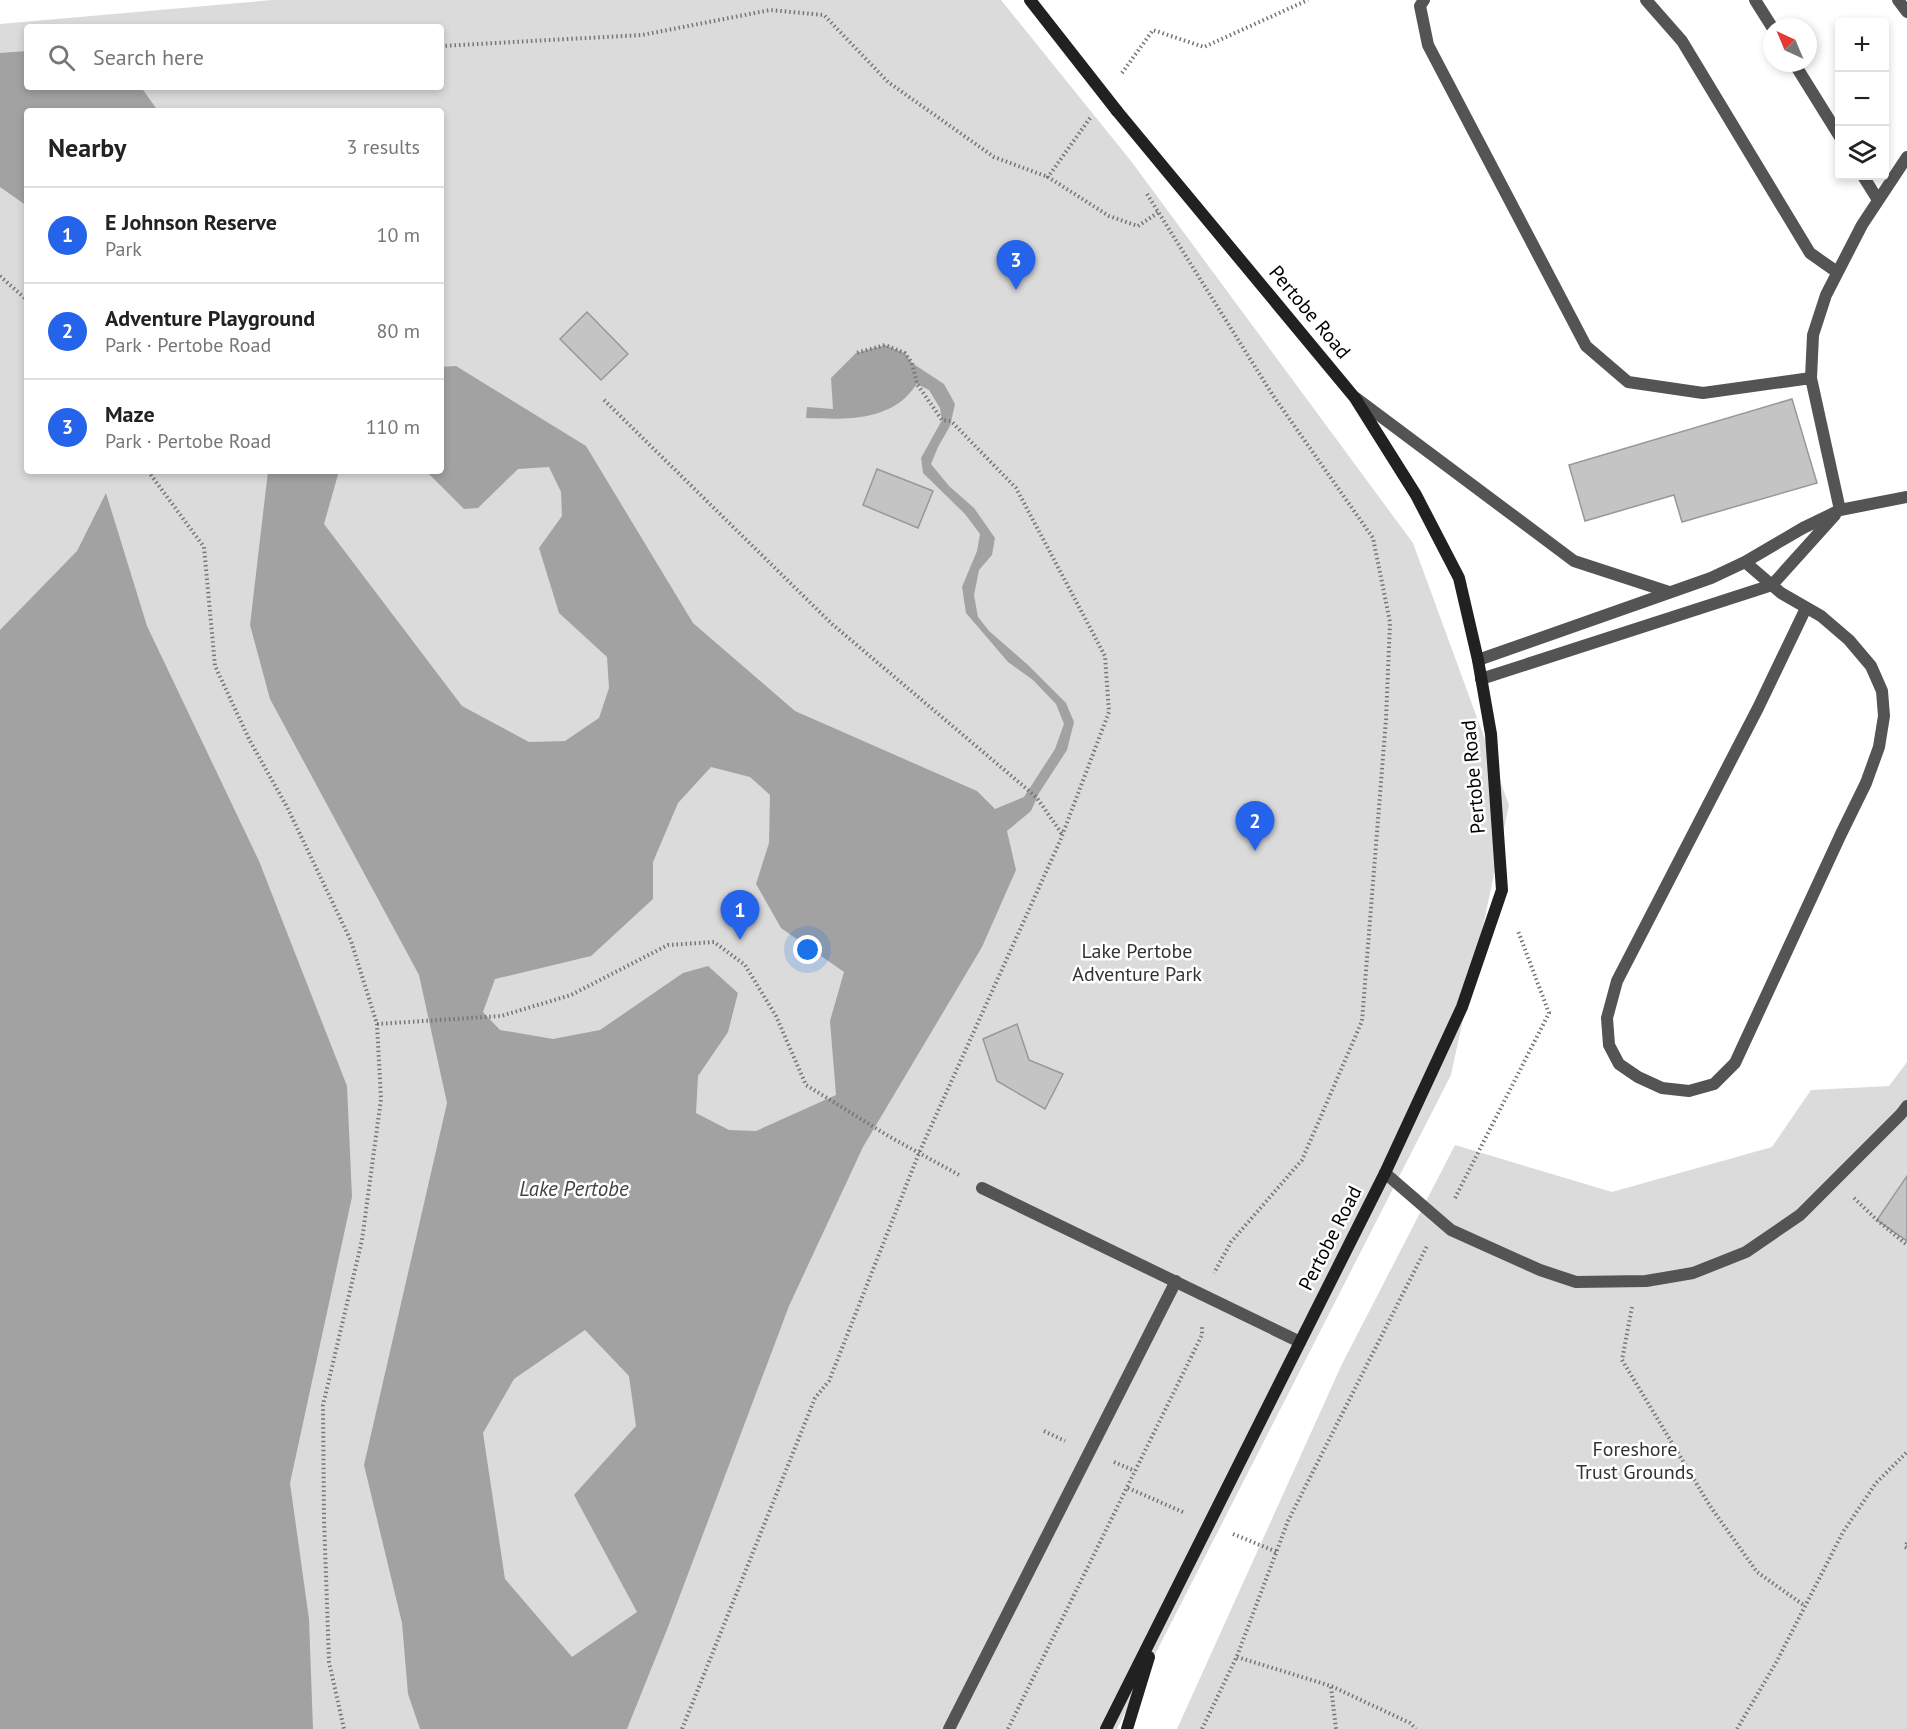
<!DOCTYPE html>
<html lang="en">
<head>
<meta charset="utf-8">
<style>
	:root { --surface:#fff; --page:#f6f6f6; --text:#222; --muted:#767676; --line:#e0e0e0; --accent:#2563eb }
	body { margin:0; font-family:"PT Sans",sans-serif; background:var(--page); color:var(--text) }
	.controls { position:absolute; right:18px; top:18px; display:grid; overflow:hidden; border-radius:6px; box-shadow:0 3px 9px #0003 }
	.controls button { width:54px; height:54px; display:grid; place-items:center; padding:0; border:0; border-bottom:2px solid var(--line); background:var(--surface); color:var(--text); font:30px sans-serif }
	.compass { position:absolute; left:1763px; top:18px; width:54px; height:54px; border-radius:50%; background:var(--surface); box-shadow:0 3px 9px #0003; rotate:316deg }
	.you { position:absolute; left:808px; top:950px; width:21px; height:21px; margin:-15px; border:4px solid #fff; border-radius:50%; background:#1a73e8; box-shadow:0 0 0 9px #1a73e833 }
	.badge { display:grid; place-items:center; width:39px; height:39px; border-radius:50%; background:var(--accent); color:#fff; font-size:20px; font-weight:700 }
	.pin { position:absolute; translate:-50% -50px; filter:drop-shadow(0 2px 3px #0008) }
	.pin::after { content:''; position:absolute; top:32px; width:21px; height:18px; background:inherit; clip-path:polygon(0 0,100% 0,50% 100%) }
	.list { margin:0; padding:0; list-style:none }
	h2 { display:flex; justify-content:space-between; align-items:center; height:78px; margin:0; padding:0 24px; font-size:26px }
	h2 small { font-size:20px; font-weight:400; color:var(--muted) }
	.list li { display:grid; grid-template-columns:39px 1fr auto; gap:18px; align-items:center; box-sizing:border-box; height:96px; padding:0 24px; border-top:2px solid var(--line) }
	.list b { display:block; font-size:22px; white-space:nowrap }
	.list p { margin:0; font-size:20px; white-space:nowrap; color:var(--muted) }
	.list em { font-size:20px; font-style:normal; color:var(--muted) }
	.icon { flex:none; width:33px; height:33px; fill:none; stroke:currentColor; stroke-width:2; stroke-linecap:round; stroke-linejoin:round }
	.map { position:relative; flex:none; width:1907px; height:1729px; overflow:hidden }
	.search { position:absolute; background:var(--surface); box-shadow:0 3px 9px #0003; left:24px; top:24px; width:420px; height:66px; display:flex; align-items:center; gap:15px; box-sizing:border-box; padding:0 21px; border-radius:6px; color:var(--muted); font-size:22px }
	.panel { position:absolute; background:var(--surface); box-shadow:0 3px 9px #0003; left:24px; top:108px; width:420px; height:366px; border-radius:6px }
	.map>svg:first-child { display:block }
	.green { fill:#dbdbdb; fill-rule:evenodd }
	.water { fill:#a2a2a2; fill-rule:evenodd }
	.building { fill:#c4c4c4; stroke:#989898; stroke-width:1.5 }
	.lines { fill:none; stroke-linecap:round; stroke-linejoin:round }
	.path { stroke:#767676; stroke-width:4; stroke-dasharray:1.5 3; stroke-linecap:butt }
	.lane { stroke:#545454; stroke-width:12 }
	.secondary { stroke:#212121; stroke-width:12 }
	.secondary-bridge { stroke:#212121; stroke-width:12 }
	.labels { text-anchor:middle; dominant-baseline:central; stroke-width:5; stroke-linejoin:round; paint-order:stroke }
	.street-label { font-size:20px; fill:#000; stroke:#fff }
	.park-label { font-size:20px; fill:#323232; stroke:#fff }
	.water-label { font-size:21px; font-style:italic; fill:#434343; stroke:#fff }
</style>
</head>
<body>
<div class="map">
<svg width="1907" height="1729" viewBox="0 0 1907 1729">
	<rect width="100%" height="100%" fill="#fff"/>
	<path class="green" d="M 272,0 L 1001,0 L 1131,161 L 1413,543 L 1509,805 L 1451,1075 L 1117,1729 L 0,1729 L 0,24 ZM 27,27 L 441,27 L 441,87 L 27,87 ZM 27,111 L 441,111 L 441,471 L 27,471 Z
		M 1907,1062 L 1907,1729 L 1177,1729 L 1342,1364 L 1455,1145 L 1612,1192 L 1772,1147 L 1811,1090 L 1889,1086 Z"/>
	<path class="water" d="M 27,51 L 27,87 L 141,87 L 158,111 L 27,111 L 27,206 L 0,187 L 0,53 Z
		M 885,345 L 905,353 L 912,363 L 944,384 L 955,404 L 950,426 L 938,447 L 931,464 L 949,486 L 974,508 L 995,538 L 992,555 L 979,570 L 974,595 L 978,617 L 989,631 L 1028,665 L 1066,703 L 1074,722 L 1067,750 L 1039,793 L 1031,811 L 1007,831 L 1016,870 L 982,947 L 863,1147 L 789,1306 L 668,1627 L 627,1729 L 420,1729 L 408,1694 L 402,1623 L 364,1465 L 447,1103 L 419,975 L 270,699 L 250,625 L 268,471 L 339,471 L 324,524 L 462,706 L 529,742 L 565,741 L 599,718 L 609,688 L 607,657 L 559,613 L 539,548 L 562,516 L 561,492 L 549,467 L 518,469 L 478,508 L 464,509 L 428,473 L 422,471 L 441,471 L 441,367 L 456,366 L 586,446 L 693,623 L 795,711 L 977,791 L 995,809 L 1024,797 L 1055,749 L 1064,724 L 1056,704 L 1033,680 L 1008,662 L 966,613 L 962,587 L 977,551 L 980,534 L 965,514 L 923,473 L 921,458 L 942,420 L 940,408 L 929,390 L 917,384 C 913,389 909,394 905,398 C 878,422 839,419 806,418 L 807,407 L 833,409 L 831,378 L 856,353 ZM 711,767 L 750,777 L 770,795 L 769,843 L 756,884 L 781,928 L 844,972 L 830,1021 L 836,1095 L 756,1131 L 729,1130 L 696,1113 L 698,1076 L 728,1032 L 738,993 L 708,966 L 683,973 L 600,1030 L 553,1039 L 500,1030 L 483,1012 L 495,979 L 591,956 L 653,899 L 653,862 L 678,803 ZM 585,1330 L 629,1376 L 636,1426 L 574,1495 L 637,1612 L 572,1657 L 505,1579 L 483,1433 L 514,1379 Z
		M 106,493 L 147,626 L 259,861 L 347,1086 L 352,1197 L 290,1483 L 309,1619 L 313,1729 L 0,1729 L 0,630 L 77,551 Z"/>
	<path class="building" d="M 587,312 L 628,354 L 601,380 L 560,339 Z
		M 1792,399 L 1817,483 L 1682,522 L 1674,495 L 1585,521 L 1569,465 Z
		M 877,469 L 933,491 L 918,528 L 863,505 Z
		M 1017,1024 L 1029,1060 L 1063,1074 L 1045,1109 L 997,1081 L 983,1039 Z
		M 1907,1176 L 1907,1241 L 1877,1220 Z"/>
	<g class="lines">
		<path class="path" d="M 441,46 L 642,35 L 770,10 L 824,15 L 888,82 L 994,157 L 1048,177
			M 1122,73 L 1153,30 L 1204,47 L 1308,0
			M 1090,118 L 1048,177 L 1109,216 L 1138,226 L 1159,212
			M 1147,194 L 1272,394 L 1373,538 L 1390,622 L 1386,719 L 1362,1021 L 1302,1160 L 1231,1242 L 1214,1273
			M 0,276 L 27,300
			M 604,400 L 832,624 L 1028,790 L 1037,798 L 1062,834
			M 148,471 L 204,547 L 215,666 L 250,741 L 287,807 L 351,941 L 377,1024 L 381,1099 L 362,1240 L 323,1405 L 324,1518 L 329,1662 L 344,1729
			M 377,1024 L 501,1016 L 571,995 L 668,945 L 714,942 L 745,965 L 776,1016 L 806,1085 L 890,1137 L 961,1176
			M 1455,1198 L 1549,1013 L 1518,931
			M 1854,1198 L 1877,1220 L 1907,1245
			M 1632,1307 L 1622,1360 L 1710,1506 L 1757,1572 L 1805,1606
			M 1044,1431 L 1065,1441
			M 1114,1462 L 1135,1471
			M 1128,1488 L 1185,1513
			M 1233,1534 L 1277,1552
			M 1907,1543 L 1905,1547 L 1907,1548
			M 1237,1657 L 1331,1686 L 1410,1723 L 1416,1729
			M 1331,1687 L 1336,1729
			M 682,1729 L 815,1398 L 829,1381 L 919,1153 L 1060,841 L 1109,712 L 1105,656 L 1016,488 L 951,421 L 942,420 L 917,384 L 912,363 L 905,353 L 885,345 L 856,353
			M 1008,1729 L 1202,1335 L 1202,1325
			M 1202,1729 L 1237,1656 L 1288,1521 L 1427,1246
			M 1737,1729 L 1777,1661 L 1843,1532 L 1876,1483 L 1907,1452"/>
		<path class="lane" d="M 1424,0 L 1420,6 L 1428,45 L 1586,346 L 1628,382 L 1703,393 L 1811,378
			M 1646,0 L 1682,41 L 1810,253 L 1837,272
			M 1755,0 L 1772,27
			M 1898,0 L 1907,12
			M 1794,63 L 1840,137
			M 1863,176 L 1878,200
			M 1356,398 L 1574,561 L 1669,592
			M 1840,510 L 1811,378 L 1813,335 L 1826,295 L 1862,225 L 1907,157
			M 1745,562 L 1781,593 L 1821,616 L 1849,640 L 1871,666 L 1882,691 L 1884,716 L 1879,747 L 1866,783 L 1841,834 L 1735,1063 L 1714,1084 L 1689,1091 L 1662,1088 L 1638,1077 L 1619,1064 L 1609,1045 L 1607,1018 L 1617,981 L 1758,708 L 1806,608
			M 1478,660 L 1711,578 L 1745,562 L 1803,528 L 1840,510 L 1907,497
			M 1481,679 L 1772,585 L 1835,515
			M 1385,1173 L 1451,1230 L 1540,1270 L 1576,1282 L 1646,1281 L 1693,1273 L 1746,1252 L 1800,1215 L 1901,1114 L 1907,1106
			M 982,1188 L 1300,1342
			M 949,1729 L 1176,1281"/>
		<path class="secondary" d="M 1106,1729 L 1385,1173 L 1462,1007 L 1502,890 L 1491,734 L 1478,660 L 1459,578 L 1416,495 L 1355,398 L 1117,111
			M 1127,1729 L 1149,1657"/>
		<path class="secondary-bridge" d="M 1030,0 L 1117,111"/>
	</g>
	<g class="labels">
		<g class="street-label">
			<text transform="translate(1310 312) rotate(50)">Pertobe Road</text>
			<text transform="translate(1473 777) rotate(-95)">Pertobe Road</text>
			<text transform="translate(1330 1238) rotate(-63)">Pertobe Road</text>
		</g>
		<g class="park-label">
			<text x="1137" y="951">Lake Pertobe<tspan x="1137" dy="23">Adventure Park</tspan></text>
			<text x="1635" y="1449">Foreshore<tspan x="1635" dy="23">Trust Grounds</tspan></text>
		</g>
		<g class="water-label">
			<text x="574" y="1188">Lake Pertobe</text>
		</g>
	</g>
</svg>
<div class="controls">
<button>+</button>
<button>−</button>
<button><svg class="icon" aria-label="layers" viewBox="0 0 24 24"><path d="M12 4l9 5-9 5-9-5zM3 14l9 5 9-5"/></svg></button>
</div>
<svg class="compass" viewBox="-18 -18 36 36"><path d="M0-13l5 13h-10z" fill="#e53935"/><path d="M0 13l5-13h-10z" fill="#767676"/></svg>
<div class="you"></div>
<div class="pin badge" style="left:740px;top:940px">1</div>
<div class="pin badge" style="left:1255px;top:851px">2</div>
<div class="pin badge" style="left:1016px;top:290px">3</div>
<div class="search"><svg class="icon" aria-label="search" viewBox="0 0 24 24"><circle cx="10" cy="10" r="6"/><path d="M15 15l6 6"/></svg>Search here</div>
<section class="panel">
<h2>Nearby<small>3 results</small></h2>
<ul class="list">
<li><span class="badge">1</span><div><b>E Johnson Reserve</b><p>Park</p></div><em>10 m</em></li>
<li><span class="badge">2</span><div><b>Adventure Playground</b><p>Park · Pertobe Road</p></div><em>80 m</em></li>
<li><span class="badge">3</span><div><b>Maze</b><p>Park · Pertobe Road</p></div><em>110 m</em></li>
</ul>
</section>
</div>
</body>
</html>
